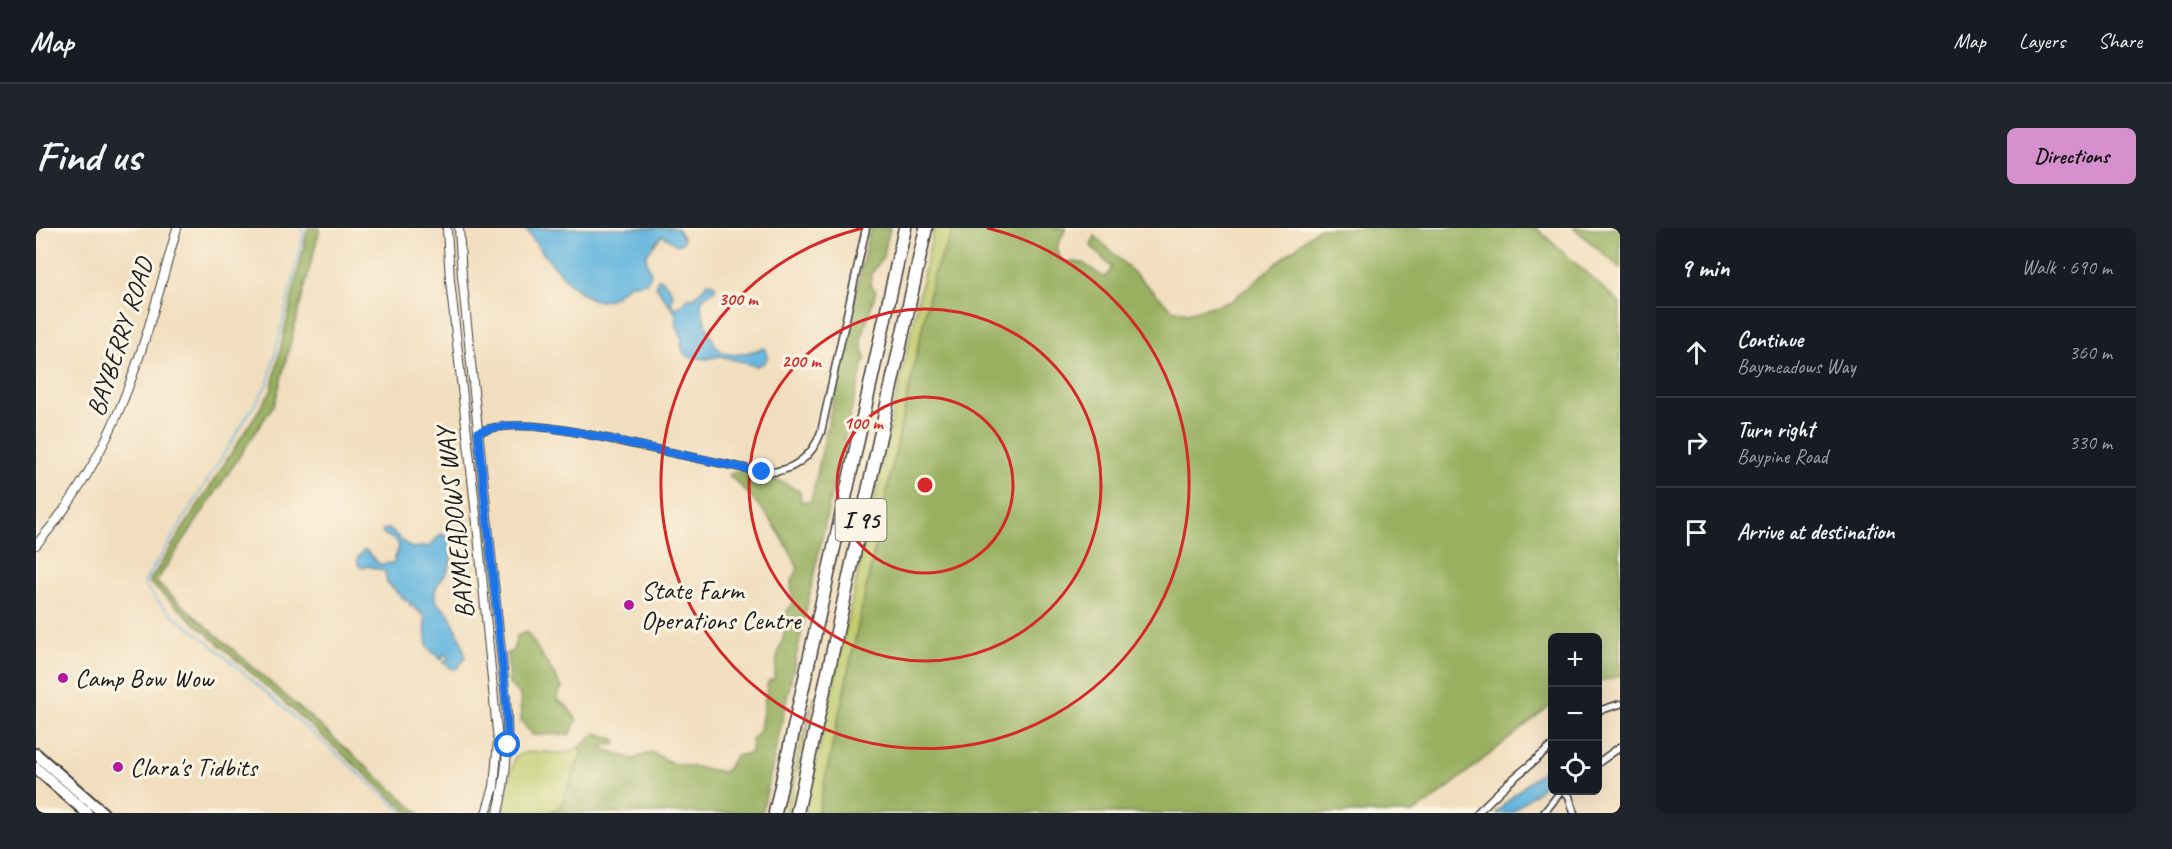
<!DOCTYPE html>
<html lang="en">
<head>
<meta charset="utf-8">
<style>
	:root { --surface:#171b24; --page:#20242c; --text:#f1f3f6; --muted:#9ea1a6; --line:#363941; --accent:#d690ce }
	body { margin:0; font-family:Caveat,sans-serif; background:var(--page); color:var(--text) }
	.controls { position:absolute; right:18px; bottom:18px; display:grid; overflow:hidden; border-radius:9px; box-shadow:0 6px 24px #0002 }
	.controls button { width:54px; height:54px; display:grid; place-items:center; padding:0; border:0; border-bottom:2px solid var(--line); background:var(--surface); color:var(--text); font:30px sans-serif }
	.stop { position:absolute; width:18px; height:18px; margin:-14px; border:4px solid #1a73e8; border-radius:50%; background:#fff }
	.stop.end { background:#1a73e8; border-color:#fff; box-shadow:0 2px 6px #0008 }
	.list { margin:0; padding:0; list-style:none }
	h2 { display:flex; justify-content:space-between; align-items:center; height:78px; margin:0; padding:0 24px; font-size:26px }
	h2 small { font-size:20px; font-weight:400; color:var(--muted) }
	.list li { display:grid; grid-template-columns:39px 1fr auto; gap:18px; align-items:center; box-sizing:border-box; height:90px; padding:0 24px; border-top:2px solid var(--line) }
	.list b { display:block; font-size:22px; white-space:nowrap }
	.list p { margin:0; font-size:20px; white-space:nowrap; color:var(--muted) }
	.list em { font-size:20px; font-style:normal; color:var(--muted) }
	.icon { flex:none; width:33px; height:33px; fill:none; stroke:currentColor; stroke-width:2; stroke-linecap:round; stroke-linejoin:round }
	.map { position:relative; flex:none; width:1584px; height:585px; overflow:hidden; border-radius:9px }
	header { display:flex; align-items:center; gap:36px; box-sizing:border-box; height:84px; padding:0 30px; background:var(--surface); border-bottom:2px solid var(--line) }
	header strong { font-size:28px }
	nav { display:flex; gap:33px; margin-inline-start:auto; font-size:21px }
	.intro { display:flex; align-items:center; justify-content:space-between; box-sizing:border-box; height:144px; padding:0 36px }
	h1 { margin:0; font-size:42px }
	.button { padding:15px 27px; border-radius:9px; background:var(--accent); color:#111; font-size:21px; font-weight:700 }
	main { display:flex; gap:36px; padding:0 36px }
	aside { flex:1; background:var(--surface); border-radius:9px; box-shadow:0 6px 24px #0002 }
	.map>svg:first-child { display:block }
	.green { fill:#c0cc6e; stroke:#6e7445; stroke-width:1.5 }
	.forest { fill:#98b061; stroke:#5a663e; stroke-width:1.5 }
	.water { fill:#63b5de; stroke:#40687d; stroke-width:1.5 }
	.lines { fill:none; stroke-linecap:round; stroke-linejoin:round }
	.stream { stroke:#63b5de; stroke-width:1.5 }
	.minor-casing { stroke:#3c3934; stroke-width:9 }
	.tertiary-casing { stroke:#3c3934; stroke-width:10 }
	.primary-casing { stroke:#3c3934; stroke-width:14 }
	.motorway-casing { stroke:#3c3934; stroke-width:15 }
	.minor { stroke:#fff; stroke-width:6 }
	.tertiary { stroke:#fff; stroke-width:8 }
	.primary { stroke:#fff; stroke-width:10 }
	.motorway { stroke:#fff; stroke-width:12 }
	.route { stroke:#1a73e8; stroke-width:8 }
	.ring { fill:none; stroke:#d62828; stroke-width:3 }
	.poi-dot { fill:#b5179e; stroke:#fcf5e5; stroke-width:2 }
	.labels { text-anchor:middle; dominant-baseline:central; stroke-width:6; stroke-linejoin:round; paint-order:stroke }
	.shield { fill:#fcf5e5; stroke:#5f5d58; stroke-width:1.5 }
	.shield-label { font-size:24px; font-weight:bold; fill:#1c1c1c }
	.street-label { font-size:26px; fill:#1c1c1c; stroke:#fcf5e5 }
	.poi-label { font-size:26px; fill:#1c1c1c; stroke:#fcf5e5; text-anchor:start }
	.centre { fill:#d62828; stroke:#fcf5e5; stroke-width:3 }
	.ring-label { font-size:18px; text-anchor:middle; font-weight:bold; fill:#d62828; stroke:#fcf5e5; stroke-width:6; stroke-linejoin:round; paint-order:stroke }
</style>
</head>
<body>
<header>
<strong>Map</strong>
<nav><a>Map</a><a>Layers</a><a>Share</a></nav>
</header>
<div class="intro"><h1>Find us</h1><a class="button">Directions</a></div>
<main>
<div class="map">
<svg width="1584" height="585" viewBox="0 0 1584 585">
	<rect width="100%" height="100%" fill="#fcf5e5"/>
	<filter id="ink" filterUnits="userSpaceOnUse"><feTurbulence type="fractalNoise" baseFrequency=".0167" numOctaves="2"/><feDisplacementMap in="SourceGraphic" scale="12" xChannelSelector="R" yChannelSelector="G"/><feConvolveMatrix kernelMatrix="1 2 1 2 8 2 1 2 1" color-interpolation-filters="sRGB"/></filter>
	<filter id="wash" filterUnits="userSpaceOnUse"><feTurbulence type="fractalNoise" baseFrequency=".008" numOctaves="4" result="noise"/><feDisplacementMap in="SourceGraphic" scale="24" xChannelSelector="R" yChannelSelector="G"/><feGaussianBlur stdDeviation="1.35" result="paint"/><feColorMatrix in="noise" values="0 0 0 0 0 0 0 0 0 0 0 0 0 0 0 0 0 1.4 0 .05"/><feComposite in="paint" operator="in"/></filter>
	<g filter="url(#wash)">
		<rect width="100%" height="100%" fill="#f1debe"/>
		<path class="green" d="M 898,0 L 919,0 L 898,45 L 782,585 L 769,585 Z
			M 779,467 L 753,585 L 748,585 L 758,539 Z
			M 543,519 L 546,524 L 524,579 L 513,585 L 466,585 L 478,530 C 497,515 524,533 543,519 Z"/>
		<path class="forest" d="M 272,0 L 284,0 L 239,175 L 120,354 L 383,585 L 373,585 L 113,354 L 235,163 Z
			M 834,0 L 854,0 L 847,29 L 836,45 L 834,57 L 840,63 L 825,112 L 829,131 L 808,211 L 811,222 L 799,250 L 726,585 L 513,585 L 524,579 L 546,525 L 543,519 L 560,505 L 579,511 L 580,516 L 567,518 L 567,521 L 597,531 L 615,524 L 636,535 L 689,544 L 699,528 L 715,525 L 716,512 L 724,501 L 732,453 L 738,451 L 742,425 L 748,408 L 748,388 L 757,375 L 755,355 L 762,341 C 745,301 725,277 693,247 L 699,243 L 746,254 L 764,264 L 765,273 L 775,274 Z
			M 919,0 L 1030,0 L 1021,19 L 1025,33 L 1047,35 L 1069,50 L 1076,40 L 1055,18 L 1059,8 L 1136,81 L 1151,85 L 1195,73 L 1283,0 L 1500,0 L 1584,75 L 1584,448 L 1562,454 L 1562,410 L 1516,410 L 1516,476 L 1402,568 L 1377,585 L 782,585 L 898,45 Z
			M 1538,0 L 1584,0 L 1584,40 Z
			M 491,404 L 526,459 L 521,468 L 522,473 L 530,477 L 541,492 L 534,506 L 497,507 L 485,493 L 484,467 L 473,456 L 471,425 L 477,423 L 481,408 Z"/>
		<path class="water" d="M 489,0 L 641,0 L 648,11 L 646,15 L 641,17 L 626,7 L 610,27 L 611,34 L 615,46 C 611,58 604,55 593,56 C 586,63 577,72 566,73 C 541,74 502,19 489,0 Z
			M 622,51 L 625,51 C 634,59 640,64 635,76 L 640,80 C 646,78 648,72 654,69 L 657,71 L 673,54 L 680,58 L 678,63 C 675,65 668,67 666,71 C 662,80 677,118 685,123 C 697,131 716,123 728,120 L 732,128 L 728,135 L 720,138 L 684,128 L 670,131 L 652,129 L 648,125 L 645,117 L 646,109 L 640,96 L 640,86 L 621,60 L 620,56 Z
			M 352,301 C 362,306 366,315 376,320 L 394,318 L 405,306 L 413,309 C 415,319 417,334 412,342 C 407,351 395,359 400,372 C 402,378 409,381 413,386 C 418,396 430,420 429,431 L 421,440 L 416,441 L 408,434 L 412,431 L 411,427 L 407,427 L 406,432 L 391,419 L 388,386 L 384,386 L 383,382 L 379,382 L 378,377 L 374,378 L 374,373 L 369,373 L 369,369 L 364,369 L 364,365 L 360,365 L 359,360 L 355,360 L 354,356 L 351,356 L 349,343 L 332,338 L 327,340 L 322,337 L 322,329 L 328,322 L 331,323 L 343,336 L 357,335 L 363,319 L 361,313 L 346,305 L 347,302 Z
			M 1516,535 L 1516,551 L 1475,585 L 1460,585 L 1479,566 Z"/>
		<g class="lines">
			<path class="stream" d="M 265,0 L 268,5 L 232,155 L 108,355 C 119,376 149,397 169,411 L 368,585"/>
		</g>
	</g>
	<g filter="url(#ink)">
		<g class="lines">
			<g class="minor-casing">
				<path id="minor" d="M 442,204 C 487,187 563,209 609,219 C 648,227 687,236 726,244 C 754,246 776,230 785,204 L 830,0
					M 1562,483 L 1584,476
					M 1562,535 L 1584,519
					M 1527,562 L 1533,568 L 1538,585
					M 1441,585 L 1471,556 L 1516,518
					M 1508,585 L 1526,562"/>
			</g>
			<g class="tertiary-casing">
				<path id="tertiary" d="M 411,0 L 414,52 L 441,296 L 462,513 L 458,559 L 450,585
					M 423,0 L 426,48 L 470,471 C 473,512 471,545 462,585
					M 0,317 C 83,223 108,117 141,0"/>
			</g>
			<g class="primary-casing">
				<path id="primary" d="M 0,526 L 67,585
					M 0,540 L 51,585"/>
			</g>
			<g class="motorway-casing">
				<path id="motorway" d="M 739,585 L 869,0
					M 761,585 L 890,0"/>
			</g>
			<use href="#minor" class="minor"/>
			<use href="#tertiary" class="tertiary"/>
			<use href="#primary" class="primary"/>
			<use href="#motorway" class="motorway"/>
		</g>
	</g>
	<g class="lines" filter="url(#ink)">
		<path class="route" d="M 472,517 L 470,471 L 442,204 C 487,187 563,209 609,219 C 648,227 687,236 726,244"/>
	</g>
	<g class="ring">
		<circle cx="889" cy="257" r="88"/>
		<circle cx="889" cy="257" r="176"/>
		<path d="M951 0A264 264 0 1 1 827 0"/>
	</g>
	<g class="poi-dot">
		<circle cx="593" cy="377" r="6"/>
		<circle cx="27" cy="450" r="6"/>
		<circle cx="82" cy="539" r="6"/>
	</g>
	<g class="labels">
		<rect class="shield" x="799.5" y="271" width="51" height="42" rx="4.5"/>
		<g class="shield-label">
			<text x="825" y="292">I 95</text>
		</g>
		<g class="street-label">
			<text transform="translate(84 109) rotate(-72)">BAYBERRY ROAD</text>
			<text transform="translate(419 295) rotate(-96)">BAYMEADOWS WAY</text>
		</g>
		<g class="poi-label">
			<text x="605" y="362">State Farm<tspan x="605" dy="30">Operations Centre</tspan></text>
			<text x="39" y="450">Camp Bow Wow</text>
			<text x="94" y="539">Clara's Tidbits</text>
		</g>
	</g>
	<circle cx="889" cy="257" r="9" class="centre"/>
	<g class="ring-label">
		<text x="702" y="77">300 m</text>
		<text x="765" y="139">200 m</text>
		<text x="827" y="201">100 m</text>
	</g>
</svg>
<div class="controls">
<button>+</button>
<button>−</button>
<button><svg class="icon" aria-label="locate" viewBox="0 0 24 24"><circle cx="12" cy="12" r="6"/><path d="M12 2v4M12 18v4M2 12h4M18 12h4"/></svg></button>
</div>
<div class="stop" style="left:472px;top:517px"></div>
<div class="stop end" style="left:726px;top:244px"></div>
</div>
<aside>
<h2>9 min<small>Walk · 690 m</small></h2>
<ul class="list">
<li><svg class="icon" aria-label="ahead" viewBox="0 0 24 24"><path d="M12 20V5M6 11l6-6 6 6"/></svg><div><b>Continue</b><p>Baymeadows Way</p></div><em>360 m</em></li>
<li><svg class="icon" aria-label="right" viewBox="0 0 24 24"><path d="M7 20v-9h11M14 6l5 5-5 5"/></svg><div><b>Turn right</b><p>Baypine Road</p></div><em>330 m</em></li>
<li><svg class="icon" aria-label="arrive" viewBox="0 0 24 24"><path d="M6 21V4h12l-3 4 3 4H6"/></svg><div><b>Arrive at destination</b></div></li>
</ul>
</aside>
</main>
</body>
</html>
